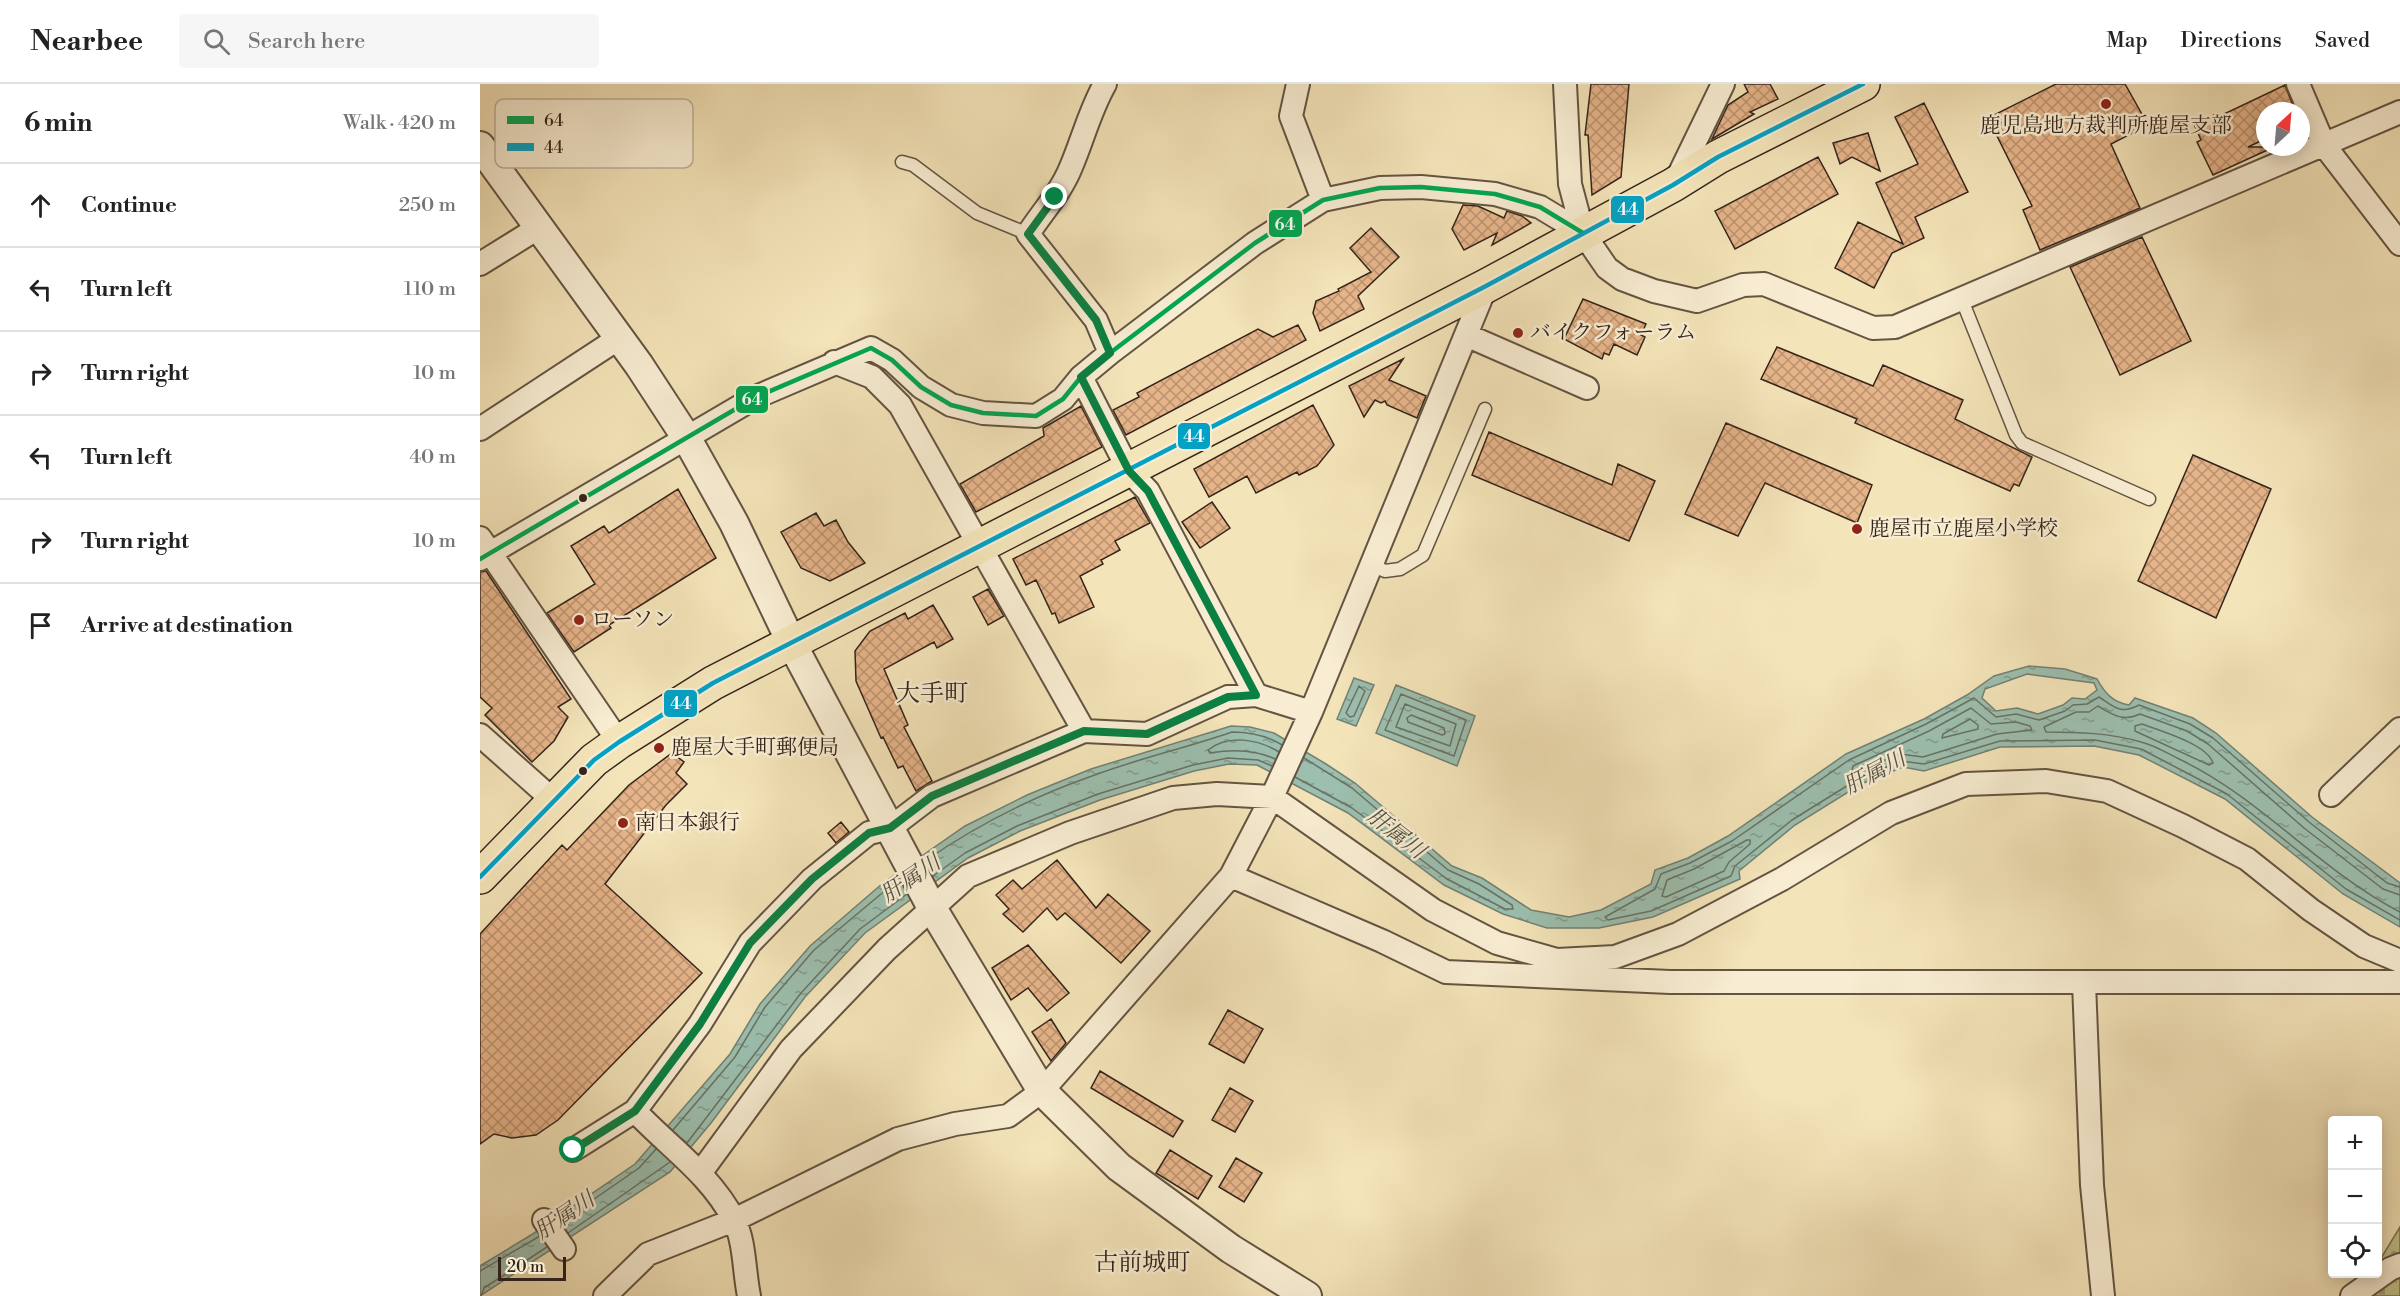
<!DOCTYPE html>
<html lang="en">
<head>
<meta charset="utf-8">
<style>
	:root { --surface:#fff; --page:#f6f6f6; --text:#222; --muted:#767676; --line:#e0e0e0 }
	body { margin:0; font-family:"Libre Bodoni","Noto Serif JP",serif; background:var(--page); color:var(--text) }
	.controls { position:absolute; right:18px; bottom:18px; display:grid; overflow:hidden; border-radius:6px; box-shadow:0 3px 15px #0003 }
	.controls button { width:54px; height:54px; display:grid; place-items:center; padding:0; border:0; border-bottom:2px solid var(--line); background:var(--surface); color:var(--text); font:30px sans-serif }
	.compass { position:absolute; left:1776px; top:18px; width:54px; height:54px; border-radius:50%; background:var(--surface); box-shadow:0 3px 15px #0003; rotate:26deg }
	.scale { position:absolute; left:18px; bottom:15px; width:68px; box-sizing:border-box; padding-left:6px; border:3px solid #34241b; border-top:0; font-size:16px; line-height:21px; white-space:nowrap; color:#34241b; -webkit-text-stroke:4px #f8edd2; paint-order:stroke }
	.stop { position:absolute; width:18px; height:18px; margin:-14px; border:4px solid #0b8043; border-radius:50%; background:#fff }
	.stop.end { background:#0b8043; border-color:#fff; box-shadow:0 2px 6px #0008 }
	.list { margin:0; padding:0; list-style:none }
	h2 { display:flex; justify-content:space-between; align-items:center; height:78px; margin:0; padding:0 24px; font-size:26px }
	h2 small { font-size:20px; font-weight:400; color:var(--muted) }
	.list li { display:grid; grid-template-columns:39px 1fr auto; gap:18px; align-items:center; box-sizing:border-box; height:84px; padding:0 24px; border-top:2px solid var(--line) }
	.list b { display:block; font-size:22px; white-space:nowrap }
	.list em { font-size:20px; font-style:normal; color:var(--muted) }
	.icon { flex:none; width:33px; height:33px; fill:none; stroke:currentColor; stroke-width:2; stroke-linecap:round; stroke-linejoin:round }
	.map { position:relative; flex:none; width:1920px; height:1212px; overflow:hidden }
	header { display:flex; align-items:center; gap:36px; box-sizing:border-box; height:84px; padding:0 30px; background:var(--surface); border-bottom:2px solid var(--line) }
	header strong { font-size:28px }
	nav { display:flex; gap:33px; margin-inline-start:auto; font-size:21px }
	.search { width:420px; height:54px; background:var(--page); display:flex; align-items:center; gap:15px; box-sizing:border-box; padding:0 21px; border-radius:6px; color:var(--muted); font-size:22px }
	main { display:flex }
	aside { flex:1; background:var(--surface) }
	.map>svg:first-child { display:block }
	.cemetery { fill:url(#cemetery-stones); stroke:#7a7353; stroke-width:1.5 }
	.water { fill:url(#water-ripples); stroke:#728174; stroke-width:1.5; fill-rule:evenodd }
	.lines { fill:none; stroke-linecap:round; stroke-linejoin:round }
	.shore { stroke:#687265; stroke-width:1.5 }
	.building { fill:url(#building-cross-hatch); stroke:#34241b; stroke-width:1.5 }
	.service-casing { stroke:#645442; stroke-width:15 }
	.minor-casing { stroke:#645442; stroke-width:26 }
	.tertiary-casing { stroke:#645442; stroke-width:32 }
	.trunk-casing { stroke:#34241b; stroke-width:36 }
	.service { stroke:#f8edd2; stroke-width:12 }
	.minor { stroke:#f8edd2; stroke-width:22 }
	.tertiary { stroke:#f8edd2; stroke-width:28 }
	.trunk { stroke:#f4e4b9; stroke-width:33 }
	.bus-1-casing { stroke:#f8edd2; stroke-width:9 }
	.bus-2-casing { stroke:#f8edd2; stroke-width:9 }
	.bus-1 { stroke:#00a651; stroke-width:4.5 }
	.bus-2 { stroke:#03a2c5; stroke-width:4.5 }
	.route { stroke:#0b8043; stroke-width:8 }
	.poi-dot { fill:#8f2418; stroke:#f8edd2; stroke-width:2 }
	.bus-dot { fill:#34241b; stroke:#f8edd2; stroke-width:2 }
	.labels { text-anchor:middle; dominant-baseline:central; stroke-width:5; stroke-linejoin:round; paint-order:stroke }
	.poi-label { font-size:21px; fill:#34241b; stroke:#f8edd2; text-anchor:start }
	.water-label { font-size:22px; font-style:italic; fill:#535247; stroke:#f8edd2 }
	.quarter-label { font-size:24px; fill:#34241b; stroke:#f8edd2 }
	.key { fill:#f8edd2; stroke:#bdb19b; stroke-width:1.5 }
	.key-label { font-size:16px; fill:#34241b }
	.line-badge { stroke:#f8edd2; stroke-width:2 }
	.badge-label { font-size:16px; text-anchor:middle; font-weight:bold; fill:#fff }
</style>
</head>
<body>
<header>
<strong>Nearbee</strong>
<div class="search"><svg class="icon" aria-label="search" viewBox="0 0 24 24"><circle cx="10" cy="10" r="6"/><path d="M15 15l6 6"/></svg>Search here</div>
<nav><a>Map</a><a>Directions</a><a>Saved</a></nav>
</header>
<main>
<aside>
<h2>6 min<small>Walk · 420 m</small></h2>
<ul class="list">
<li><svg class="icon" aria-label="ahead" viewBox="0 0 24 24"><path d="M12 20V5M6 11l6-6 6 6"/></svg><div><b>Continue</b></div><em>250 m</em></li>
<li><svg class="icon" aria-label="left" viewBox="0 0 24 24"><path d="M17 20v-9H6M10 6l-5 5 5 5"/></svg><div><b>Turn left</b></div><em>110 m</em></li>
<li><svg class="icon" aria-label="right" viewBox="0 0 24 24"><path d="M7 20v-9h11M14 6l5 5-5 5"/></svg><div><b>Turn right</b></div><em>10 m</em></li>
<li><svg class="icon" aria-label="left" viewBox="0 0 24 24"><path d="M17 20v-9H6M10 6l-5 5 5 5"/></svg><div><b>Turn left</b></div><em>40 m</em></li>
<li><svg class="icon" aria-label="right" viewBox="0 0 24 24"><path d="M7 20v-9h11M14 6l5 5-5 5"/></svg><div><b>Turn right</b></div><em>10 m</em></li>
<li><svg class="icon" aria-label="arrive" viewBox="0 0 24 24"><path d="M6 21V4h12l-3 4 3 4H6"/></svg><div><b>Arrive at destination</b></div></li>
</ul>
</aside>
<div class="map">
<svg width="1920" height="1212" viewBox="0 0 1920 1212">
	<defs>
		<pattern id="cemetery-stones" width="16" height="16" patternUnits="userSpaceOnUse" patternTransform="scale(1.5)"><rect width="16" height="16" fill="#c1c28b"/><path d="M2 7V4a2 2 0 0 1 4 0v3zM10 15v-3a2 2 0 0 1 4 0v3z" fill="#9e9d71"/></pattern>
		<pattern id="water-ripples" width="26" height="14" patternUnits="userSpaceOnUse" patternTransform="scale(1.5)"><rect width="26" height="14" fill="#9cbfaf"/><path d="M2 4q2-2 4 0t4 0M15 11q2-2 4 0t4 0" fill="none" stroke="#809b8e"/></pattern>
		<pattern id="building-cross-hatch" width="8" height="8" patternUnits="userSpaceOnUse" patternTransform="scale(1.5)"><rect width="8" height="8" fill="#e6b489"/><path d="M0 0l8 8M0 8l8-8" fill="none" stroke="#bb926f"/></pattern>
	</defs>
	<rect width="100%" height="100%" fill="#f4e4b9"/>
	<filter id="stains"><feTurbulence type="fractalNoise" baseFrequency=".00333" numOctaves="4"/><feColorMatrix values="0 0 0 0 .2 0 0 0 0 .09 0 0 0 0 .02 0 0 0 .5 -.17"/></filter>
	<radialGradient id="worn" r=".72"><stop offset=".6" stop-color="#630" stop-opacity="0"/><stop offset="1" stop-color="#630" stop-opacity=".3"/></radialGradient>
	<path class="cemetery" d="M 1920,1143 L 1920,1212 L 1878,1212 Z"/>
	<path class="water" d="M 1549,582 L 1585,585 L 1617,595 C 1625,609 1632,618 1649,621 L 1655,614 L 1713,634 L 1736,649 L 1832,733 L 1920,799 L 1920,843 L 1863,810 L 1745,715 L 1659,671 L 1614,662 L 1520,663 L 1444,687 L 1423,683 L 1381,700 L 1315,741 L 1259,787 L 1260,795 L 1173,833 L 1119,844 L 1067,844 L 1023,830 L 964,801 L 868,729 L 777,681 L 749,680 L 714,687 L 620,716 L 540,747 L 488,774 L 385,849 L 325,913 L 231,1039 L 190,1088 L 0,1212 L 0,1182 L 51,1151 L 155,1080 L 250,970 L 280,920 L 330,862 L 403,799 L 485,742 L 547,711 L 611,685 L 751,642 L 770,643 L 794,649 L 846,680 L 875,699 L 972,782 L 1002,794 L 1051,826 L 1089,833 L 1121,826 L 1171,800 L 1175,786 L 1208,774 L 1248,752 L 1366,670 L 1444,635 L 1487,611 L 1514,592 ZM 1547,590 L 1614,599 L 1617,606 L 1605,615 L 1592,614 L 1583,621 L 1558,630 L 1537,624 L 1516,627 L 1502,614 L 1505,605 Z
		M 874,594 L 894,601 L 876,642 L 857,635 Z
		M 916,601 L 995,632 L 977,682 L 896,649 Z"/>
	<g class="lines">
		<path class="shore" d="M 879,602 L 885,607 L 874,632 L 870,633 L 866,629 Z
			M 921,610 L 986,636 L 974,672 L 905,646 Z
			M 925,620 L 976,640 L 970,662 L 916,643 Z
			M 1491,624 L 1511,640 L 1536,638 L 1550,642 L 1552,646 L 1517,650 L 1443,673 L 1420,670 L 1375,688 L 1372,686 L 1373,682 L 1449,647 Z
			M 931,631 L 964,644 L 965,650 L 962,651 L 928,638 L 927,634 Z
			M 1490,635 L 1498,641 L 1498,645 L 1462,654 L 1463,650 Z
			M 1662,640 C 1680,647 1727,660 1733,679 L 1729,681 L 1655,647 L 1655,642 Z
			M 795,675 C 774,665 753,665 730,669 L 728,666 C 748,650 778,655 799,668
			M 815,693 L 872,724 L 967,795 L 1025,825 L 1033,825 L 1032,821 L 999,800 L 968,786 L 872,704 L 824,674
			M 1267,756 L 1270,756 L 1270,760 L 1249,778 L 1244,787 L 1186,813 L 1182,812 L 1187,796 L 1214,785 Z
			M 445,777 C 497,741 552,713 612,692 C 657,675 706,664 752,648 C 770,648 786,651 802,661
			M 453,792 L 485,769 L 537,742 L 618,710 L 713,681 L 748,674 L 778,676 L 792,682
			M 1920,803 L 1907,799 L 1829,738 L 1733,654 L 1710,640 L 1659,621 C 1640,631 1635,623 1619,613 L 1607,620 L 1593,621 L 1585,627 L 1559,636 L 1536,630 L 1516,633 L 1494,614 L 1446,640 L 1369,676 L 1252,757 L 1210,779 L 1181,790 L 1175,805 L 1125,833 L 1128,836 L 1171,827 L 1251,792 L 1255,782 L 1312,736 L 1378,695 L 1421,677 L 1444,680 L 1520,657 L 1615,656 L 1661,665 L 1747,710 L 1866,805 L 1920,836
			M 1920,811 L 1903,805 L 1824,744 L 1728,660 L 1707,647 L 1660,630 C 1643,638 1633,631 1618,622 L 1609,628 L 1596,628 L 1564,643 L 1566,648 C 1598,648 1630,649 1661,658 C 1674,661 1687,669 1699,675 C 1781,714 1839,786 1920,828
			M 193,1046 L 255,973 L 285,923 L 334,866 L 419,795
			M 207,1059 L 321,909 L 380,845 L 427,810
			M 81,1138 L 159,1084 L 176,1065
			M 88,1149 L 190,1078
			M 0,1187 L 60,1152
			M 1,1212 L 4,1204 L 67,1163"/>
	</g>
	<path class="building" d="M 1111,0 L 1149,0 L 1141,93 L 1112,111 L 1108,51 L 1105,51 Z
		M 1264,0 L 1290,0 L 1298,15 L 1270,28 L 1274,30 L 1232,55 L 1248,21 L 1268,8 Z
		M 1576,0 L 1645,0 L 1668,41 L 1631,60 L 1660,124 L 1560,166 L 1543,126 L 1552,122 L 1508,34 Z
		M 1805,1 L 1815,27 L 1785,27 L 1785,55 L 1768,63 L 1794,63 L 1733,91 L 1717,58 L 1721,56 L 1714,40 L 1738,29 L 1740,32 Z
		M 1444,19 L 1488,108 L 1435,133 L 1444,154 L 1412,169 L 1394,204 L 1355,184 L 1378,138 L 1423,160 L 1396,99 L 1438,80 L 1415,33 Z
		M 1388,49 L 1400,87 L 1372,73 L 1360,80 L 1353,59 Z
		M 1338,73 L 1358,110 L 1255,165 L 1235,127 Z
		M 983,121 L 998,122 L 1024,134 L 1027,127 L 1042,132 L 1051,139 L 1012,161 L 1017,149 L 984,166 L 972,145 Z
		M 891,144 L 919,173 L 878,212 L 884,225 L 840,247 L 833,229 L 836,217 L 859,207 L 858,205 L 891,188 L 870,164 Z
		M 1662,153 L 1711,257 L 1640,291 L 1590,183 Z
		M 1103,215 L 1166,240 L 1161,251 L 1165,253 L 1157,271 L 1134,260 L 1129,271 L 1124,269 L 1122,275 L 1084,255 Z
		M 818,241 L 826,256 L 646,351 L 633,326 L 659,313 L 657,309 L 778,245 L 793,253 Z
		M 1297,263 L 1393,302 L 1403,281 L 1483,316 L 1475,335 L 1552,373 L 1539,402 L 1534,400 L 1530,407 L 1375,339 L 1377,335 L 1281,295 Z
		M 923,275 L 909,296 L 946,312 L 937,334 L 907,321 L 905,317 L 901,319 L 895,316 L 884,333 L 869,302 Z
		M 833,321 L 854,361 L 837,382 L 819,391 L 817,388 L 776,409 L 767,392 L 729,413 L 714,385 Z
		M 601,322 L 622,363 L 496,428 L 480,400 L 564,352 L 563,344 Z
		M 1246,339 L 1392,401 L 1377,439 L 1285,399 L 1258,452 L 1205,430 Z
		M 1009,348 L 1132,401 L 1138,380 L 1175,397 L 1149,457 L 992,391 Z
		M 1713,371 L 1791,405 L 1736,534 L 1658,497 Z
		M 198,405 L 236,474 L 129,541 L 131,544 L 94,568 L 67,529 L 115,500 L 91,462 L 124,442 L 129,449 Z
		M 655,413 L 670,439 L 635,457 L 640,466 L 621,476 L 623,480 L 600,492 L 614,523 L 579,539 L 575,529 L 572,530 L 556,496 L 546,501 L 533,475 Z
		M 732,418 L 750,444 L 720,464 L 702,438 Z
		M 336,429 L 344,442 L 356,436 L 368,458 L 385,479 L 350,497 L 321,484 L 301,448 Z
		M 6,487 L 91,615 L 78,623 L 88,633 L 74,657 L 52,678 L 5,631 L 12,624 L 0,613 L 0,488 Z
		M 508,505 L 524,532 L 508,541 L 493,513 Z
		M 453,521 L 473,555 L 457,564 L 454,558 L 404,585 L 428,641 L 424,643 L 452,697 L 436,707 L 423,682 L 418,684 L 403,653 L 401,654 L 376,597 L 375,567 L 390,547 L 425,529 L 428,535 Z
		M 192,669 L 204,678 L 196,689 L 207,700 L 186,721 L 125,800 L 222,889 L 78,1036 L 56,1051 L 32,1054 L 14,1050 L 0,1060 L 0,850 L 82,761 L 87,766 L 149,701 Z
		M 361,738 L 369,748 L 356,759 L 348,749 Z
		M 577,776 L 616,824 L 628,810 L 670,847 L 641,879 L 585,829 L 577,836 L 567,824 L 543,848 L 523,830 L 529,825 L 516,811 L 533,796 L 542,805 Z
		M 548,861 L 589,909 L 567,927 L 548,904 L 531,916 L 512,884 Z
		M 748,926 L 783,945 L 764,979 L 729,960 Z
		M 571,935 L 586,959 L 571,977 L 552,948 Z
		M 620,987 L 703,1037 L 693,1053 L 611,1004 Z
		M 750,1004 L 773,1017 L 755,1048 L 732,1036 Z
		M 690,1066 L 732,1092 L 718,1115 L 676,1089 Z
		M 756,1074 L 782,1089 L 764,1118 L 739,1103 Z"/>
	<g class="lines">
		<g class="service-casing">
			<path id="service" d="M 422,78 L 433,81 L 497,129 L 548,150
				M 1482,216 L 1536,351 L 1542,359 L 1669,415
				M 891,481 L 905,487 L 920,485 L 943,471 L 1005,325"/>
		</g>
		<g class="minor-casing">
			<path id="minor" d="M 625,0 C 610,26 603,55 591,83 C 581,108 563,127 548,150 L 616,236 L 630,269
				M 818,0 L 811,32 L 843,116
				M 1085,0 L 1090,100 L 1103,149 L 1127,184 L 1142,195 L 1174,207 L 1217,217 L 1263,201 L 1284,200 L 1393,244 L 1415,243 L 1920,28
				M 1818,0 L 1844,61 L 1920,160
				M 1195,99 L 1243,0
				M 0,180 L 58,144
				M 986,251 L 1107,304
				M 354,278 L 392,293 L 420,321 L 604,647
				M 601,293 L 649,387 L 668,407 L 776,611
				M 0,345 L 139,254
				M 0,454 L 139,658
				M 0,475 L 276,313 L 391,264 L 412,276 L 441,303 L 471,321 L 503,329 L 556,332 L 583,315 L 601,293 L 630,269 L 775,159 L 843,116 L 900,104 L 941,103 L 1015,110 L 1060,123 L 1103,149
				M 0,651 L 73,716
				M 1851,711 L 1920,645
				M 751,792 L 902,857 L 966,888 L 1190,898 L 1920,898
				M 1604,899 L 1612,1101 L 1623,1212
				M 155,1027 C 189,1063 230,1090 254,1136 C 265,1157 264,1188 269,1212
				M 93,1066 L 155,1027 L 220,940 L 270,859 L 332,795 L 389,749 L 410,744 L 452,712 L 604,647 L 667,650 L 748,613 L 776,611 L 831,628
				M 221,1088 L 311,965 L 407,865 L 488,792 L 590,749 L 693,714 L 737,710 L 792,713 L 953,826 L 1017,859 L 1077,876 L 1135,873 L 1198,850 L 1302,795 L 1411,729 L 1486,700 L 1566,697 L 1627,707 L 1703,742 L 1767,775 L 1831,826 L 1884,862 L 1920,877
				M 64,1136 L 84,1165
				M 125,1212 L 168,1170 L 254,1136 L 418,1055 L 475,1040 L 528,1032 L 562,1007 L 751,792 L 792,713 L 831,628 L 1006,202
				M 1872,1212 L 1910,1185 L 1920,1181"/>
		</g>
		<g class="tertiary-casing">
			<path id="tertiary" d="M 0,62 L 159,281 L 206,353 L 254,439 L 312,560 L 452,824 L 562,1007 L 639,1083 L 751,1165 L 827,1212"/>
		</g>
		<g class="trunk-casing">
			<path id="trunk" d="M 0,793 L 114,676 L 139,658 L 233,599 L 1006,202 L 1193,101 L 1238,73 L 1383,0"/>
		</g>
		<use href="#service" class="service"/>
		<use href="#minor" class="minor"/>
		<use href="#tertiary" class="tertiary"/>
		<use href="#trunk" class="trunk"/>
		<g class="bus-1-casing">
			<path id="bus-1" d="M 0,475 L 276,313 L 391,264 L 412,276 L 441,303 L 471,321 L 503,329 L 556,332 L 583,315 L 601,293 L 630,269 L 775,159 L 843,116 L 900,104 L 941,103 L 1015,110 L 1060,123 L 1103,149"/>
		</g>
		<g class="bus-2-casing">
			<path id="bus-2" d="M 0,793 L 114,676 L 139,658 L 233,599 L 1006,202 L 1193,101 L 1238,73 L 1383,0"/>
		</g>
		<use href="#bus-1" class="bus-1"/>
		<use href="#bus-2" class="bus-2"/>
	</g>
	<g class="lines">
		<path class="route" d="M 93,1066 L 155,1027 L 220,940 L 270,859 L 332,795 L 389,749 L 410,744 L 452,712 L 604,647 L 667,650 L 748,613 L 776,611 L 668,407 L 649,387 L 601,293 L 630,269 L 616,236 L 548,150 L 575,113"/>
	</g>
	<g class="poi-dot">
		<circle cx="1626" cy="20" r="6"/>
		<circle cx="1038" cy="249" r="6"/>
		<circle cx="1377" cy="445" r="6"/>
		<circle cx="99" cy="536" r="6"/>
		<circle cx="179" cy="664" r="6"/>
		<circle cx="143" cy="739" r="6"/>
	</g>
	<g class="bus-dot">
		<circle cx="103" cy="414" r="5"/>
		<circle cx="103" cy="687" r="5"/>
	</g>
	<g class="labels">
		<g class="poi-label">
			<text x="1626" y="42" text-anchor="middle">鹿児島地方裁判所鹿屋支部</text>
			<text x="1050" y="249">バイクフォーラム</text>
			<text x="1389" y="445">鹿屋市立鹿屋小学校</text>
			<text x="111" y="536">ローソン</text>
			<text x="191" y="664">鹿屋大手町郵便局</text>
			<text x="155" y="739">南日本銀行</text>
		</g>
		<g class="water-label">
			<text transform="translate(1395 689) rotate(-28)">肝属川</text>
			<text transform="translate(916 750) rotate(38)">肝属川</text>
			<text transform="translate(431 795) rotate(-34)">肝属川</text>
			<text transform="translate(85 1132) rotate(-34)">肝属川</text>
		</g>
		<g class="quarter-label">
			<text x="452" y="610">大手町</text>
			<text x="662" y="1179">古前城町</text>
		</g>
	</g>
	<rect x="15" y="15" width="198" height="69" rx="9" class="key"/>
	<rect x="27" y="32" width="27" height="8" fill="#00a651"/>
	<rect x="27" y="59" width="27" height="8" fill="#03a2c5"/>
	<g class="key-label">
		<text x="64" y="42">64</text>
		<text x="64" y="69">44</text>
	</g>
	<g class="line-badge">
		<rect x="1130" y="111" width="35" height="29" rx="6" fill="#03a2c5"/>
		<rect x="788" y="125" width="35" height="29" rx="6" fill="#00a651"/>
		<rect x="255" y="301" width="34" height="29" rx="6" fill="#00a651"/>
		<rect x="697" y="338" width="34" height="28" rx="6" fill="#03a2c5"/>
		<rect x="183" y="605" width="35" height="29" rx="6" fill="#03a2c5"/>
	</g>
	<g class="badge-label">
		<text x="1148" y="131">44</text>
		<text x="805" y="146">64</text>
		<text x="272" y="321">64</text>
		<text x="714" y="358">44</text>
		<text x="201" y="625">44</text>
	</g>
	<rect width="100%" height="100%" filter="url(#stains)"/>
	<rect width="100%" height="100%" fill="url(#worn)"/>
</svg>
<div class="controls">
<button>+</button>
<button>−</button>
<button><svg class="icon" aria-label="locate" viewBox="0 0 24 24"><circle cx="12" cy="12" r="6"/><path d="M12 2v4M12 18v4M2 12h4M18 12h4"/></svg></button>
</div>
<svg class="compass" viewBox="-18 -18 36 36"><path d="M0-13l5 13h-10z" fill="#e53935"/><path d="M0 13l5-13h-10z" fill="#767676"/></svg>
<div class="scale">20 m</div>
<div class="stop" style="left:93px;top:1066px"></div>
<div class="stop end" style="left:575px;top:113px"></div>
</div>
</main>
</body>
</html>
